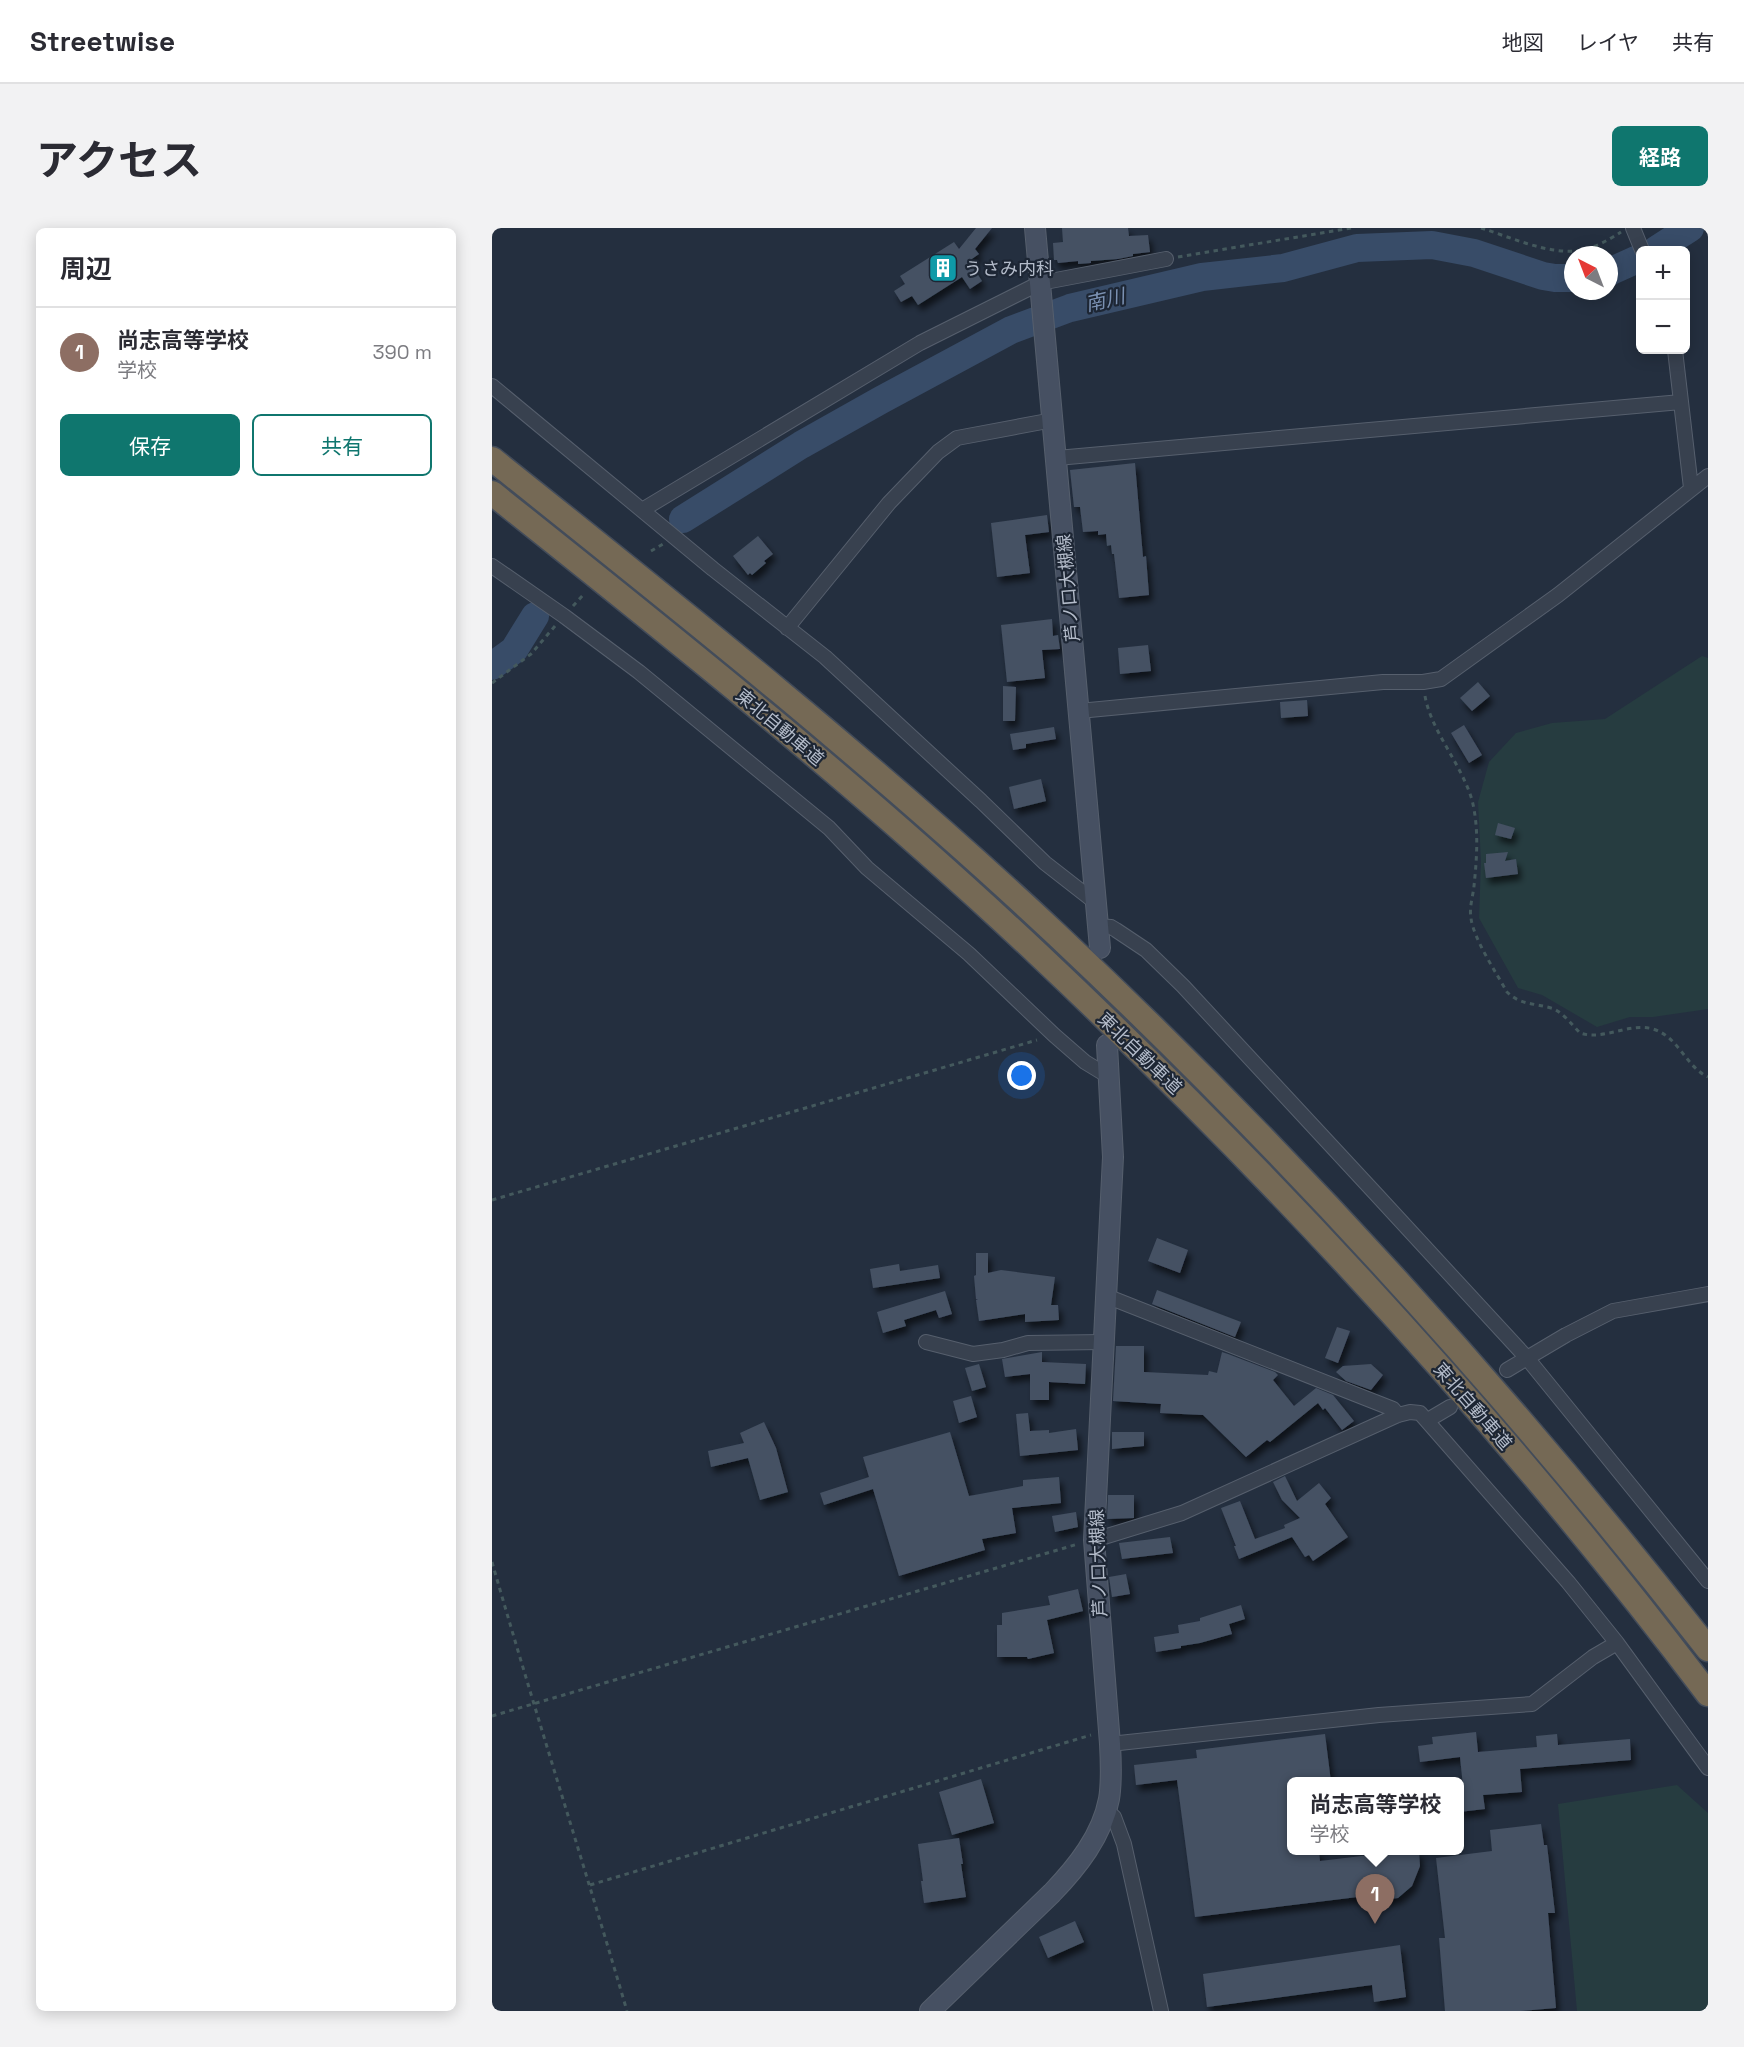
<!DOCTYPE html>
<html lang="ja">
<head>
<meta charset="utf-8">
<style>
	:root { --surface:#fff; --page:#f2f2f3; --text:#2b2b33; --muted:#7c7c81; --line:#e1e1e2; --accent:#0f766e }
	body { margin:0; font-family:"Space Grotesk","Noto Sans JP",sans-serif; background:var(--page); color:var(--text) }
	.controls { position:absolute; right:18px; top:18px; display:grid; overflow:hidden; border-radius:9px; box-shadow:0 3px 15px #0003 }
	.controls button { width:54px; height:54px; display:grid; place-items:center; padding:0; border:0; border-bottom:2px solid var(--line); background:var(--surface); color:var(--text); font:30px sans-serif }
	.compass { position:absolute; left:1072px; top:18px; width:54px; height:54px; border-radius:50%; background:var(--surface); box-shadow:0 3px 15px #0003; rotate:318deg }
	.you { position:absolute; left:530px; top:848px; width:21px; height:21px; margin:-15px; border:4px solid #fff; border-radius:50%; background:#1a73e8; box-shadow:0 0 0 9px #1a73e833 }
	.badge { display:grid; place-items:center; width:39px; height:39px; border-radius:50%; background:var(--accent); color:#fff; font-size:20px; font-weight:700 }
	.pin { position:absolute; translate:-50% -50px; filter:drop-shadow(0 2px 3px #0008) }
	.pin::after { content:''; position:absolute; top:32px; width:21px; height:18px; background:inherit; clip-path:polygon(0 0,100% 0,50% 100%) }
	.popup { position:absolute; left:795px; top:1549px; width:177px; height:78px; box-sizing:border-box; display:grid; place-content:center; border-radius:9px; background:var(--surface); filter:drop-shadow(0 2px 4px #0005); font-size:20px; white-space:nowrap; color:var(--muted) }
	.popup b { font-size:22px; color:var(--text) }
	.popup::after { content:''; position:absolute; left:50%; top:100%; margin-left:-12px; border:12px solid transparent; border-top-color:var(--surface) }
	.list { margin:0; padding:0; list-style:none }
	h2 { display:flex; justify-content:space-between; align-items:center; height:78px; margin:0; padding:0 24px; font-size:26px }
	h2 small { font-size:20px; font-weight:400; color:var(--muted) }
	.list li { display:grid; grid-template-columns:39px 1fr auto; gap:18px; align-items:center; box-sizing:border-box; height:90px; padding:0 24px; border-top:2px solid var(--line) }
	.list b { display:block; font-size:22px; white-space:nowrap }
	.list p { margin:0; font-size:20px; white-space:nowrap; color:var(--muted) }
	.list em { font-size:20px; font-style:normal; color:var(--muted) }
	.actions { display:flex; gap:12px; padding:18px 24px }
	.actions a { flex:1; padding:14px 0; border:2px solid var(--accent); border-radius:9px; text-align:center; font-size:21px; color:var(--accent) }
	.actions .main { background:var(--accent); color:#fff }
	.map { position:relative; flex:none; width:1216px; height:1783px; overflow:hidden; border-radius:9px }
	header { display:flex; align-items:center; gap:36px; box-sizing:border-box; height:84px; padding:0 30px; background:var(--surface); border-bottom:2px solid var(--line) }
	header strong { font-size:28px }
	nav { display:flex; gap:33px; margin-inline-start:auto; font-size:21px }
	.intro { display:flex; align-items:center; justify-content:space-between; box-sizing:border-box; height:144px; padding:0 36px }
	h1 { margin:0; font-size:42px }
	.button { padding:15px 27px; border-radius:9px; background:var(--accent); color:#fff; font-size:21px; font-weight:700 }
	main { display:flex; gap:36px; padding:0 36px }
	aside { flex:1; background:var(--surface); border-radius:9px; box-shadow:0 3px 15px #0003 }
	.map>svg:first-child { display:block }
	.green { fill:#263c40 }
	.lines { fill:none; stroke-linecap:round; stroke-linejoin:round }
	.river { stroke:#384c68; stroke-width:28 }
	.building { fill:#455163; filter:url(#shadow) }
	.minor-casing { stroke:#565f6d; stroke-width:16 }
	.secondary-casing { stroke:#565f6d; stroke-width:22 }
	.motorway-casing { stroke:#434c5a; stroke-width:27 }
	.path { stroke:#44595d; stroke-width:3; stroke-dasharray:4.5 4.5; stroke-linecap:butt }
	.minor { stroke:#38414f; stroke-width:14 }
	.secondary { stroke:#465062; stroke-width:20 }
	.motorway { stroke:#756955; stroke-width:24 }
	.labels { text-anchor:middle; dominant-baseline:central; stroke-width:4.5; stroke-linejoin:round; paint-order:stroke }
	.poi-label { font-size:18px; fill:#b4bcca; stroke:#1d2634; text-anchor:start }
	.street-label { font-size:18px; fill:#b4bcca; stroke:#1d2634 }
	.water-label { font-size:20px; font-style:italic; fill:#7b91b2; stroke:#1d2634 }
</style>
</head>
<body>
<header>
<strong>Streetwise</strong>
<nav><a>地図</a><a>レイヤ</a><a>共有</a></nav>
</header>
<div class="intro"><h1>アクセス</h1><a class="button">経路</a></div>
<main>
<aside>
<h2>周辺<small></small></h2>
<ul class="list">
<li><span class="badge" style="background:#8d6e63">1</span><div><b>尚志高等学校</b><p>学校</p></div><em>390 m</em></li>
</ul>
<div class="actions"><a class="main">保存</a><a>共有</a></div>
</aside>
<div class="map">
<svg width="1216" height="1783" viewBox="0 0 1216 1783">
	<defs>
		<filter id="shadow"><feDropShadow dx="3.5" dy="6" stdDeviation="3" flood-color="#0009"/></filter>
	</defs>
	<rect width="100%" height="100%" fill="#242f3f"/>
	<path class="green" d="M 1210,428 L 1216,430 L 1216,781 L 1161,789 L 1138,789 L 1105,799 L 1050,767 L 1026,760 L 987,690 L 989,634 L 986,574 L 997,534 L 1024,505 L 1060,495 L 1113,491 Z
		M 1185,1557 L 1216,1585 L 1216,1783 L 1085,1783 L 1066,1576 Z"/>
	<g class="lines">
		<path class="river" d="M 1164,22 L 1198,0
			M 1117,44 L 1148,30
			M 191,291 L 309,217 L 389,172 L 519,102 L 578,80 L 710,49 L 791,40 L 865,20 L 940,17 L 982,25 L 1051,48 L 1063,50 L 1081,50
			M 0,438 L 22,422 L 43,388"/>
	</g>
	<path class="building" d="M 484,0 L 500,0 L 483,21 L 487,26 L 477,33 L 490,53 L 478,61 L 470,49 L 426,77 L 420,68 L 409,74 L 402,63 L 413,56 L 408,48 L 462,14 L 467,21 Z
		M 570,0 L 636,0 L 637,8 L 656,7 L 658,24 L 641,26 L 641,28 L 626,31 L 599,33 L 599,35 L 586,36 L 586,33 L 566,35 L 565,32 L 562,32 L 561,15 L 571,14 Z
		M 643,235 L 651,329 L 654,328 L 657,367 L 627,370 L 622,326 L 620,326 L 619,317 L 615,318 L 614,306 L 606,307 L 606,303 L 591,304 L 588,279 L 582,279 L 578,242 Z
		M 555,287 L 557,304 L 533,307 L 538,345 L 505,349 L 499,295 Z
		M 266,308 L 281,326 L 272,333 L 274,335 L 260,347 L 258,345 L 256,347 L 241,328 Z
		M 560,391 L 561,408 L 566,407 L 568,421 L 550,422 L 553,450 L 515,454 L 509,397 Z
		M 656,417 L 659,443 L 628,446 L 626,420 Z
		M 986,454 L 998,468 L 980,483 L 968,470 Z
		M 511,458 L 524,459 L 523,493 L 511,493 Z
		M 815,472 L 816,488 L 789,490 L 788,474 Z
		M 972,497 L 990,527 L 977,535 L 959,505 Z
		M 562,499 L 564,511 L 534,516 L 534,520 L 521,522 L 518,506 Z
		M 549,551 L 554,573 L 522,581 L 517,559 Z
		M 1006,595 L 1023,600 L 1019,611 L 1003,607 Z
		M 1016,624 L 1013,633 L 1024,631 L 1026,646 L 994,650 L 992,635 L 994,635 L 994,626 Z
		M 665,1010 L 696,1022 L 688,1045 L 656,1033 Z
		M 484,1025 L 496,1025 L 496,1045 L 509,1042 L 563,1049 L 559,1077 L 566,1077 L 567,1092 L 533,1094 L 533,1086 L 487,1093 L 484,1072 L 486,1072 L 484,1071 L 482,1048 L 484,1047 Z
		M 407,1036 L 408,1043 L 446,1037 L 448,1050 L 381,1060 L 378,1041 Z
		M 665,1062 L 749,1094 L 743,1109 L 660,1076 Z
		M 453,1063 L 460,1086 L 447,1090 L 444,1082 L 412,1092 L 414,1098 L 391,1105 L 385,1084 Z
		M 845,1099 L 858,1103 L 846,1135 L 833,1130 Z
		M 624,1118 L 652,1118 L 652,1144 L 716,1147 L 717,1143 L 725,1145 L 730,1124 L 736,1126 L 783,1144 L 786,1147 L 781,1152 L 802,1178 L 824,1160 L 841,1167 L 862,1193 L 850,1202 L 833,1180 L 831,1182 L 826,1175 L 778,1214 L 775,1212 L 754,1229 L 711,1187 L 668,1185 L 669,1176 L 621,1173 Z
		M 550,1124 L 550,1134 L 594,1136 L 593,1156 L 557,1154 L 557,1172 L 538,1172 L 538,1146 L 513,1149 L 510,1131 Z
		M 487,1136 L 494,1159 L 480,1163 L 473,1140 Z
		M 879,1136 L 891,1147 L 879,1162 L 854,1153 L 844,1144 L 851,1138 Z
		M 479,1168 L 485,1189 L 467,1195 L 461,1173 Z
		M 536,1185 L 538,1203 L 557,1202 L 557,1205 L 584,1201 L 586,1222 L 528,1228 L 524,1186 Z
		M 272,1194 L 284,1220 L 296,1264 L 268,1272 L 256,1230 L 219,1239 L 216,1223 L 252,1215 L 248,1205 Z
		M 458,1204 L 477,1268 L 531,1258 L 531,1252 L 567,1249 L 569,1275 L 520,1280 L 524,1305 L 490,1311 L 493,1322 L 407,1348 L 381,1261 L 332,1277 L 328,1265 L 377,1249 L 371,1229 Z
		M 620,1204 L 652,1204 L 652,1218 L 620,1221 Z
		M 793,1248 L 805,1273 L 827,1255 L 839,1270 L 833,1276 L 856,1309 L 821,1333 L 817,1327 L 813,1329 L 800,1309 L 747,1331 L 742,1318 L 744,1318 L 729,1280 L 748,1273 L 763,1311 L 793,1300 L 792,1297 L 808,1290 L 790,1272 L 781,1254 Z
		M 616,1267 L 642,1267 L 642,1290 L 615,1291 Z
		M 584,1284 L 586,1299 L 563,1304 L 560,1288 Z
		M 678,1309 L 681,1325 L 630,1331 L 627,1315 Z
		M 634,1346 L 638,1366 L 620,1369 L 617,1349 Z
		M 586,1361 L 591,1383 L 555,1392 L 562,1425 L 536,1431 L 535,1429 L 505,1429 L 505,1397 L 510,1397 L 510,1385 L 558,1377 L 556,1368 Z
		M 749,1377 L 753,1391 L 737,1396 L 740,1406 L 708,1415 L 689,1418 L 689,1420 L 664,1424 L 662,1409 L 687,1405 L 686,1397 L 708,1393 L 708,1390 Z
		M 984,1504 L 986,1524 L 1045,1519 L 1044,1508 L 1065,1506 L 1066,1517 L 1138,1511 L 1139,1532 L 1028,1541 L 1030,1564 L 991,1567 L 993,1581 L 967,1584 L 967,1559 L 971,1558 L 968,1529 L 928,1534 L 926,1518 L 941,1516 L 940,1509 Z
		M 833,1506 L 839,1554 L 799,1554 L 799,1623 L 827,1623 L 828,1633 L 886,1626 L 885,1623 L 927,1623 L 928,1638 L 920,1658 L 906,1670 L 891,1672 L 890,1666 L 703,1689 L 685,1552 L 644,1557 L 642,1537 L 705,1530 L 704,1522 Z
		M 489,1551 L 502,1595 L 460,1607 L 447,1564 Z
		M 1049,1596 L 1052,1617 L 1055,1617 L 1063,1685 L 1056,1685 L 1064,1780 L 1029,1783 L 953,1783 L 947,1710 L 953,1710 L 944,1630 L 1000,1623 L 998,1602 Z
		M 467,1610 L 471,1636 L 469,1636 L 474,1669 L 432,1675 L 429,1653 L 431,1653 L 426,1616 Z
		M 583,1693 L 592,1714 L 556,1730 L 547,1709 Z
		M 908,1717 L 914,1769 L 882,1774 L 880,1757 L 715,1779 L 711,1746 Z"/>
	<g class="lines">
		<g class="minor-casing">
			<path id="minor" d="M 1141,0 L 1150,22
				M 1183,122 L 1199,260
				M 0,158 L 221,341 L 333,429 L 489,573 L 553,635 L 603,674
				M 565,230 L 1189,174
				M 150,282 L 428,115 L 548,55 L 674,31
				M 0,338 L 72,388 L 147,444 L 337,600 L 375,640 L 477,726 L 562,807 L 593,834 L 616,848
				M 295,400 L 397,275 L 446,224 L 465,210 L 561,192
				M 587,483 L 891,454 L 931,454 L 949,451 L 1066,367 L 1216,248
				M 605,698 L 619,699 L 624,702 L 654,722 L 691,758 L 883,965 L 1035,1130 L 1216,1353
				M 614,1068 L 901,1181 L 906,1187
				M 434,1114 L 481,1126 L 511,1122 L 536,1115 L 611,1114
				M 1015,1142 L 1074,1107 L 1121,1083 L 1216,1066
				M 936,1192 L 958,1179
				M 602,1312 L 690,1285 L 906,1187 L 918,1184 L 928,1185 L 1076,1354 L 1125,1415 L 1216,1540
				M 618,1516 L 887,1487 L 1040,1476 L 1101,1429 L 1125,1415
				M 614,1582 L 622,1589 L 632,1616 L 669,1783"/>
		</g>
		<g class="secondary-casing">
			<path id="secondary" d="M 543,0 L 608,720
				M 438,1783 L 560,1665 C 585,1639 610,1608 617,1571 C 620,1553 619,1534 618,1516 L 602,1312 L 621,929 L 615,817"/>
		</g>
		<g class="motorway-casing">
			<path id="motorway" d="M 0,231 C 192,384 385,538 564,706 C 799,927 1017,1167 1216,1421
				M 0,265 C 186,413 372,562 546,726 C 788,954 1015,1200 1216,1466"/>
		</g>
		<path class="path" d="M 989,0 C 1018,9 1054,26 1086,23 C 1100,21 1117,12 1129,4
			M 686,29 L 859,0
			M 159,323 L 171,316
			M 81,378 L 92,366
			M 0,455 L 39,426 L 63,398
			M 933,468 C 939,503 969,535 980,572 C 987,600 985,629 982,658 C 981,668 977,680 979,690 C 981,710 1005,746 1015,764 C 1028,777 1042,775 1059,780 C 1070,783 1080,797 1088,805 C 1112,813 1137,794 1161,801 C 1187,809 1193,838 1216,849
			M 0,972 L 545,812
			M 0,1334 C 43,1484 91,1633 135,1783
			M 0,1488 L 586,1316
			M 98,1657 L 599,1507"/>
		<use href="#minor" class="minor"/>
		<use href="#secondary" class="secondary"/>
		<use href="#motorway" class="motorway"/>
	</g>
	<defs>
		<g id="building-square" transform="scale(1.5)"><rect x="-9" y="-9" width="18" height="18" rx="4" fill="#0f9aa8" stroke="#1d2634"/><path d="M-4-6H4V6H1V3H-1V6H-4ZM-2.5-4.3h1.7v1.8h-1.7ZM.8-4.3h1.7v1.8H.8ZM-2.5-1h1.7V.8h-1.7ZM.8-1h1.7V.8H.8Z" fill="#fff"/></g>
	</defs>
	<g fill-rule="evenodd">
		<use href="#building-square" x="451" y="40"/>
	</g>
	<g class="labels">
		<g class="poi-label">
			<text x="472" y="40">うさみ内科</text>
		</g>
		<g class="street-label">
			<text transform="translate(576 360) rotate(-95)">芦ノ口大槻線</text>
			<text transform="translate(288 499) rotate(40)">東北自動車道</text>
			<text transform="translate(648 825) rotate(44)">東北自動車道</text>
			<text transform="translate(981 1178) rotate(49)">東北自動車道</text>
			<text transform="translate(606 1335) rotate(-92)">芦ノ口大槻線</text>
		</g>
		<g class="water-label">
			<text transform="translate(613 72) rotate(-13)">南川</text>
		</g>
	</g>
</svg>
<div class="controls">
<button>+</button>
<button>−</button>
</div>
<svg class="compass" viewBox="-18 -18 36 36"><path d="M0-13l5 13h-10z" fill="#e53935"/><path d="M0 13l5-13h-10z" fill="#7c7c81"/></svg>
<div class="you"></div>
<div class="pin badge" style="left:883px;top:1696px;background:#8d6e63">1</div>
<div class="popup"><b>尚志高等学校</b>学校</div>
</div>
</main>
</body>
</html>
